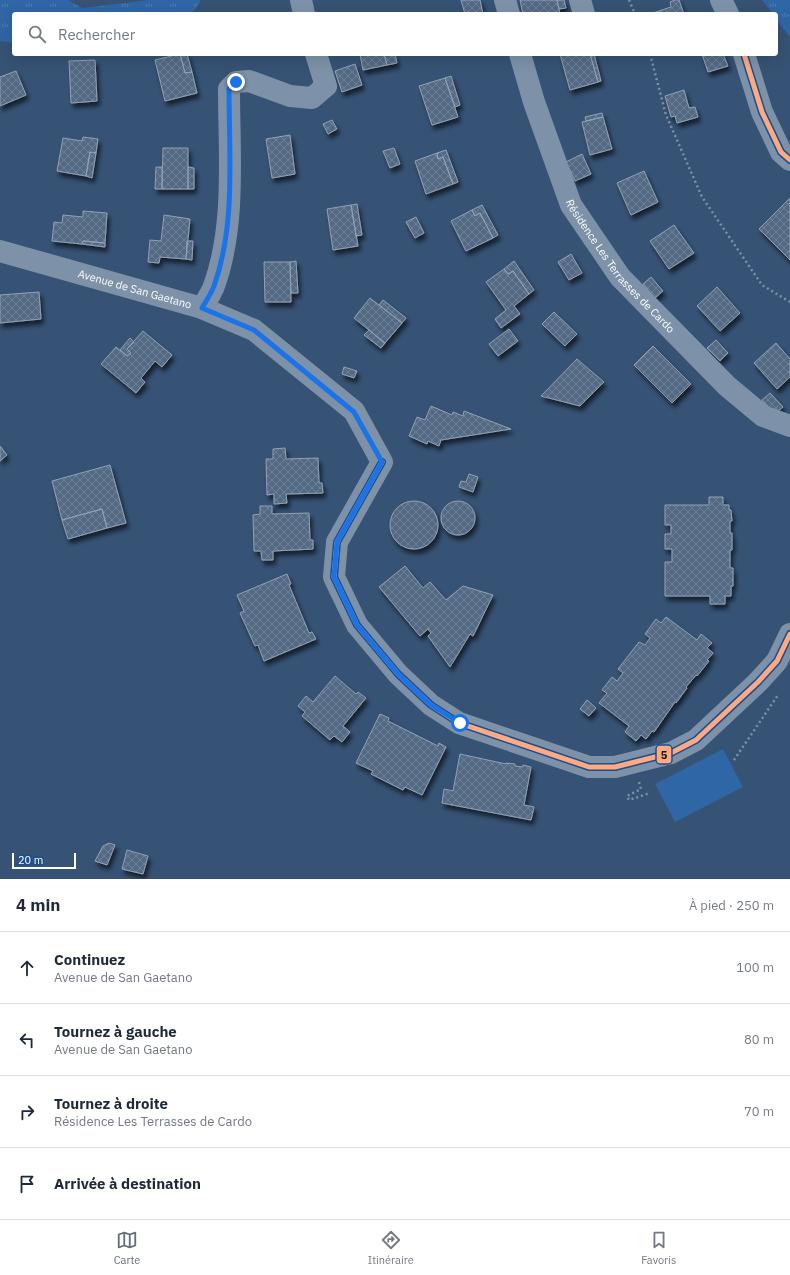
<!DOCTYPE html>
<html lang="fr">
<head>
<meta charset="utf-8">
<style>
	:root { --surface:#fff; --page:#f2f2f3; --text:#1f2937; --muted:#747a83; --line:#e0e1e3; --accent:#646e7b }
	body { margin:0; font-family:"IBM Plex Sans",sans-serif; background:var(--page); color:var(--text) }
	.scale { position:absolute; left:12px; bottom:10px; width:64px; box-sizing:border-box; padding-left:4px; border:2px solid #fff; border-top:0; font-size:11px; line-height:14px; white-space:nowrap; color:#fff; -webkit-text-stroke:3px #1b4f8f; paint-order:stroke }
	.stop { position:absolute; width:12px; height:12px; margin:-9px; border:3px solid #1a73e8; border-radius:50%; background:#fff }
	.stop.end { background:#1a73e8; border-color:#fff; box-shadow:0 1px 4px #0008 }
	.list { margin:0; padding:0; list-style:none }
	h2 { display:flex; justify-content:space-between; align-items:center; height:52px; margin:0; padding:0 16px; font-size:17px }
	h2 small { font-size:13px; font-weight:400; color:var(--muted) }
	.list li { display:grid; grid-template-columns:26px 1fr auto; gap:12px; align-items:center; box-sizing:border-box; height:72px; padding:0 16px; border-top:1px solid var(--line) }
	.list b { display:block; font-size:15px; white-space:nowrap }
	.list p { margin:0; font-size:13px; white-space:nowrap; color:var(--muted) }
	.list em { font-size:13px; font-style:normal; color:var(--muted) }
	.icon { flex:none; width:22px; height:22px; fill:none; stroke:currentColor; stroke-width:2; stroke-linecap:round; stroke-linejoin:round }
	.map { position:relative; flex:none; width:790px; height:879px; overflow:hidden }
	.search { position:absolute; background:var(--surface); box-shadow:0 4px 16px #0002; left:12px; right:12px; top:12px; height:44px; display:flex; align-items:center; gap:10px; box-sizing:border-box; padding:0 14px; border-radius:4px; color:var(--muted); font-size:15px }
	.sheet { height:340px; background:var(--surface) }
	nav { display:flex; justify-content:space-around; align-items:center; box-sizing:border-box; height:56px; border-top:1px solid var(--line); background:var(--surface); font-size:11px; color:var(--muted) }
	nav a { display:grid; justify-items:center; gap:2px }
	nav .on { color:var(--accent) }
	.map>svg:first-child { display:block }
	.grass { fill:url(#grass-tufts) }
	.pitch { fill:#2f66a5 }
	.building { fill:url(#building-cross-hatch); stroke:#92a2b6; filter:url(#shadow) }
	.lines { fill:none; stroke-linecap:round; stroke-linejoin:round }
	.path { stroke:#7d92a8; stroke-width:2.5; stroke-dasharray:2 3; stroke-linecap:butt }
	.minor { stroke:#7d92a8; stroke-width:22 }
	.bus-1-casing { stroke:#1b4f8f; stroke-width:8 }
	.bus-1 { stroke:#ffa980; stroke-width:5 }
	.route { stroke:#1a73e8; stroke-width:5 }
	.labels { text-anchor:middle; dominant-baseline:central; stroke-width:4; stroke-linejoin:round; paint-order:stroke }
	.street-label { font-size:11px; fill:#fff; stroke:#1b4f8f }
	.line-badge { stroke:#1b4f8f; stroke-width:1.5 }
	.pale-badge-label { font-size:11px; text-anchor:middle; font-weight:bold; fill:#111 }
</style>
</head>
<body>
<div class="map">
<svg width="790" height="879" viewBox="0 0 790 879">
	<defs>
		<pattern id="grass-tufts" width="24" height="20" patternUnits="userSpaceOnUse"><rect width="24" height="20" fill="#2f66a5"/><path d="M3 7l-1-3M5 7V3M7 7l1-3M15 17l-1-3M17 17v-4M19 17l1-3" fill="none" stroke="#4e7db2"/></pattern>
		<pattern id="building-cross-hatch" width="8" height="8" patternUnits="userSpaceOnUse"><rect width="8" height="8" fill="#526984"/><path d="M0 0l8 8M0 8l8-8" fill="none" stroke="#6c8096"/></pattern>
		<filter id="shadow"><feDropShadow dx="2.5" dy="4.5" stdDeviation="2" flood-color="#0009"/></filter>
	</defs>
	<rect width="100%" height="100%" fill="#365274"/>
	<path class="grass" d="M 0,0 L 68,0 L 82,8 L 150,0 L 201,0 L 192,14 L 14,14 L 14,43 L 0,41 Z
		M 762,0 L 790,0 L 790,37 L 776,19 L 776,14 L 773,14 Z"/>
	<path class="pitch" d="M 723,749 L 743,787 L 675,822 L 655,784 Z"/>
	<path class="building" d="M 461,0 L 480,0 L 483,14 L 465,14 Z
		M 520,0 L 557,0 L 560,14 L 523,14 Z
		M 557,0 L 564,0 L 566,8 L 559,9 Z
		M 675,0 L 679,0 L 684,14 L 650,14 L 671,7 L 670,2 Z
		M 180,54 L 187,54 L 192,72 L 185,73 Z
		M 180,54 L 185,73 L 192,72 L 197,93 L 165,101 L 155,60 Z
		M 360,54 L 384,54 L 387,65 L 363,70 Z
		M 384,54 L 395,54 L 397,63 L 387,65 Z
		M 560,54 L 590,54 L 598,82 L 570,90 Z
		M 590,54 L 594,54 L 601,81 L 598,82 Z
		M 702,54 L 723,54 L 728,66 L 708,72 Z
		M 95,60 L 97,101 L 71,103 L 69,61 Z
		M 355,64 L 362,85 L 342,92 L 335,71 Z
		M 16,71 L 26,95 L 0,106 L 0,77 Z
		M 451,76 L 460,105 L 455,107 L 445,78 Z
		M 445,78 L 458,117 L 432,125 L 419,86 Z
		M 684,90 L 689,108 L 695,107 L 698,117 L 677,123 L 675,116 L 671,117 L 665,96 Z
		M 602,113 L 603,117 L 586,121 L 585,117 Z
		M 603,117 L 612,149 L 590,155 L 582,122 Z
		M 332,120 L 337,129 L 328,134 L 323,124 Z
		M 290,135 L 295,174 L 272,178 L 266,139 Z
		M 83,137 L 98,139 L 96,153 L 90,152 L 86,176 L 57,171 L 63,138 L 82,141 Z
		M 163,148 L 188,148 L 188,189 L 162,189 Z
		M 394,148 L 400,164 L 390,168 L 383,151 Z
		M 446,150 L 458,182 L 453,184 L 443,157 L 438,159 L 437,153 Z
		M 90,152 L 96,153 L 92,178 L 86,176 Z
		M 437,153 L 438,159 L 443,157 L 453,184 L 426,194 L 415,161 Z
		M 582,154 L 591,174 L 575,181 L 566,162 Z
		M 156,167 L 162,167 L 162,189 L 155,189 Z
		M 188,167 L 194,168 L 194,189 L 188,189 Z
		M 644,171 L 658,202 L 631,215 L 617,183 Z
		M 790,198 L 790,260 L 759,229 Z
		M 357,204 L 362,235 L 356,236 L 351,205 Z
		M 351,205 L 358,246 L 333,250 L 327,209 Z
		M 482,205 L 498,235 L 493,238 L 480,213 L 475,216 L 472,210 Z
		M 472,210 L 475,216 L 480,213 L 493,238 L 466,251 L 451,221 Z
		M 83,211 L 107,213 L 105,243 L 83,241 L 82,244 L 52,241 L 54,222 L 62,223 L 63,215 L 83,217 Z
		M 164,215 L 190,219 L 186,259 L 160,257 L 159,263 L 148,262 L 150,240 L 161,241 Z
		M 416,217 L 424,233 L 415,238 L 406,222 Z
		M 674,225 L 694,253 L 669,269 L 650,241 Z
		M 83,241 L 105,243 L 105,247 L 82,244 Z
		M 187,241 L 193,241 L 192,260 L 186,259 Z
		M 571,254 L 582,273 L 569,280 L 558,262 Z
		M 296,261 L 298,293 L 291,293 L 290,262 Z
		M 514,261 L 534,290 L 529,294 L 513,271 L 508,274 L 504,269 Z
		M 264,262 L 290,262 L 291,302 L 265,302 Z
		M 504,269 L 508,274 L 513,271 L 529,294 L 514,306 L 520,314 L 501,328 L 495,319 L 506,310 L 486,282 Z
		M 651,277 L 663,291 L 655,298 L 643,284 Z
		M 717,287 L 740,313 L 720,331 L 697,306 Z
		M 39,292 L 41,319 L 0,323 L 0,295 Z
		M 370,298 L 402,323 L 385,343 L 354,318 Z
		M 383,300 L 406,318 L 402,323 L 379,305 Z
		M 554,312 L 577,334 L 565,346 L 542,324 Z
		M 509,329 L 518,341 L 498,356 L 489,344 Z
		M 369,330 L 385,343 L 381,348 L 364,335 Z
		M 143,331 L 172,355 L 162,367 L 155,361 L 141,378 L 145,382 L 136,393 L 101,364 L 116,347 L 127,356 L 131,353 L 127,349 Z
		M 130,338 L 134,342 L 127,349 L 131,353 L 127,356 L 120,350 Z
		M 716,340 L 728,353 L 720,361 L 707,348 Z
		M 776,343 L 790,359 L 790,377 L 777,389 L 754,363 Z
		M 653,346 L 691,384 L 672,403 L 634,365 Z
		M 577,359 L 604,382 L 580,406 L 541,396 Z
		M 344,367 L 357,371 L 354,378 L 342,374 Z
		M 770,393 L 783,407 L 775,414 L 762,400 Z
		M 431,406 L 452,415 L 453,412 L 463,416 L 464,411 L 511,429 L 441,440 L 439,446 L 428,441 L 427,444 L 409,436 L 417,417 L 425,420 Z
		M 0,446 L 7,455 L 0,461 Z
		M 285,448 L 286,459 L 318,458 L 319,483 L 322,483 L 323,493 L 286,494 L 287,503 L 274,504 L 274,494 L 267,495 L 266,459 L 273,459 L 273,449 Z
		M 110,465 L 126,523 L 107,528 L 102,509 L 62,520 L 52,481 Z
		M 469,474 L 478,477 L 473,492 L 459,487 L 461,481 L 466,482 Z
		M 709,497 L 723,497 L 723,505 L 729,505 L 729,510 L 731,510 L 732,521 L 730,521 L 730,533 L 732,533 L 732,550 L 730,550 L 730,568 L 733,568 L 733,586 L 731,586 L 731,596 L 725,596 L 725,604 L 710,604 L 710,596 L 665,596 L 665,562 L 672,562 L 672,549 L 665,549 L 665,534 L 671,534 L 671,525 L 665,525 L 665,505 L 709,505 Z
		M390 525a24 24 0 1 1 48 0a24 24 0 1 1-48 0Z
		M441 518a17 17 0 1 1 34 0a17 17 0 1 1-34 0Z
		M 260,506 L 272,506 L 272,514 L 309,513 L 310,540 L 313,540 L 313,549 L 273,551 L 273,560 L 262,560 L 261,551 L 254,551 L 253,515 L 260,514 Z
		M 102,509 L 107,528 L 68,539 L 62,520 Z
		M 405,566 L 423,588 L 430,582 L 446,600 L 463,586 L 493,595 L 473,636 L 470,634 L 450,667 L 428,636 L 431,633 L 428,629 L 420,636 L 379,587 Z
		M 287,574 L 291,584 L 289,585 L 309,633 L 312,632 L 316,639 L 264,661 L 258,645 L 255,646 L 240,613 L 244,611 L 237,595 Z
		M 666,617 L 697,640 L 701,634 L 712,643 L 707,648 L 713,653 L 707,660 L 709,661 L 697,676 L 696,675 L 686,687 L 687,688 L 676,703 L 675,702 L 654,732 L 652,731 L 646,739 L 641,735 L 636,741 L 625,732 L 629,726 L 599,703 L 607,693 L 602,690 L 612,677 L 617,681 L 623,673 L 618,669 L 639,642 L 645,645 L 650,638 L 645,634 L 656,619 L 661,623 Z
		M 335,676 L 356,694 L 358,692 L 366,698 L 343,726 L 350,732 L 342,742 L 334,736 L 330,740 L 302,716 L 305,712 L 298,706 L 306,696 L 313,702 Z
		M 587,700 L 596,708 L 589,716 L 580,709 Z
		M 380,714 L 389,718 L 388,721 L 438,746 L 439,743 L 446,747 L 422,795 L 405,787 L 403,790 L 371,774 L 373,771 L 356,763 Z
		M 460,754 L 506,764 L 506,763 L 515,764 L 515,766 L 523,767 L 523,765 L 531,767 L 524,805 L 534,807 L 531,820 L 442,803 L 444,789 L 453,791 Z
		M 109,843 L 115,845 L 107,865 L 95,861 L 103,846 Z
		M 127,850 L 148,856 L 143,874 L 122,869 Z"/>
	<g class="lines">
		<path class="path" d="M 629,0 L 635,14
			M 650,54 L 666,115 L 702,197 L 762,285 L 790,302
			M 734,760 L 778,695
			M 639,782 L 641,789 L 627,796 L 629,800 L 650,793"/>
		<g class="minor">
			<path d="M 301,0 L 304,14"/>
			<path d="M 505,0 L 509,14"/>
			<path d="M 580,0 L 584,14"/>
			<path d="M 721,0 L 728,14"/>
			<path id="s1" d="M 520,54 L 534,102 L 571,205 L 620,277 L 727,386 L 763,416 L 790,426"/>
			<path d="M 744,54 L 762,112 L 781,152 L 790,160"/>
			<path id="s2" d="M 0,251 L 202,308 L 254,330 L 354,411 L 382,462 L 337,542 L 334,577 L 357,625 L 398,674 L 431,705 L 459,723 L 589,767 L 615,767 L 671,753 L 696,740 L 758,682 L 777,661 L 790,634"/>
			<path d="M 202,308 C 206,301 211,294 214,286 C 236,225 229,154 229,89 L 236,82 L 249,81 L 290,96 L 312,98 L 326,86 L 316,54"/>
		</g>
		<g class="bus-1-casing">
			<path id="bus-1" d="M 744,54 L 762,112 L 781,152 L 790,160
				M 382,462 L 337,542 L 334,577 L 357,625 L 398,674 L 431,705 L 459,723 L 589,767 L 615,767 L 671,753 L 696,740 L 758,682 L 777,661 L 790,634"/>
		</g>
		<use href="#bus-1" class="bus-1"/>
	</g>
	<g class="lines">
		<path class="route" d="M 236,82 L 229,89 C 229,153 236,225 214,286 C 211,294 206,301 202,308 L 254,330 L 354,412 L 382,462 L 337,542 L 334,577 L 357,625 L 398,674 L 431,705 L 460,723"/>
	</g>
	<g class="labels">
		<g class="street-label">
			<text stroke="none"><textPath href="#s1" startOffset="238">Résidence Les Terrasses de Cardo</textPath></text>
			<text stroke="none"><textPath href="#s2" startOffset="140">Avenue de San Gaetano</textPath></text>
		</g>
	</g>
	<rect class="line-badge" x="656" y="745" width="16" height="19" rx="4" fill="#ffa980"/>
	<g class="pale-badge-label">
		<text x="664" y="759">5</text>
	</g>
</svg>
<div class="scale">20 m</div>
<div class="stop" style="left:460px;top:723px"></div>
<div class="stop end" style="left:236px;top:82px"></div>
<div class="search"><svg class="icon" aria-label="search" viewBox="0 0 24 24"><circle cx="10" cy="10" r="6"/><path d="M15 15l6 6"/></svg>Rechercher</div>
</div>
<section class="sheet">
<h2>4 min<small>À pied · 250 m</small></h2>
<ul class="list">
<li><svg class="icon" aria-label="ahead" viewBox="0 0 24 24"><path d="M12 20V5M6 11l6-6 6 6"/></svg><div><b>Continuez</b><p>Avenue de San Gaetano</p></div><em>100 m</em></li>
<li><svg class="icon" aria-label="left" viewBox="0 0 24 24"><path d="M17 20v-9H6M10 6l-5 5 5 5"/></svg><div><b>Tournez à gauche</b><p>Avenue de San Gaetano</p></div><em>80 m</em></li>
<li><svg class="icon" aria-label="right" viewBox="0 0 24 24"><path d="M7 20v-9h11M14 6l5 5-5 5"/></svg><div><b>Tournez à droite</b><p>Résidence Les Terrasses de Cardo</p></div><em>70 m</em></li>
<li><svg class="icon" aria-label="arrive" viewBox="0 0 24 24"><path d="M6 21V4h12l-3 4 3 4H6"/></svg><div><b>Arrivée à destination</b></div></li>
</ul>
</section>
<nav>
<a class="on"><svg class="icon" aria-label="map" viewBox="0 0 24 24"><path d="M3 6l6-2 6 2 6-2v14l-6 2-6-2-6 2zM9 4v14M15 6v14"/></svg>Carte</a>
<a><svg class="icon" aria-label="directions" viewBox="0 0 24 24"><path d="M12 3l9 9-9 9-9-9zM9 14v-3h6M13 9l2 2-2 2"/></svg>Itinéraire</a>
<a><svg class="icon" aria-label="saved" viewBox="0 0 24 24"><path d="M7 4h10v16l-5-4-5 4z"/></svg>Favoris</a>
</nav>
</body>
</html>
